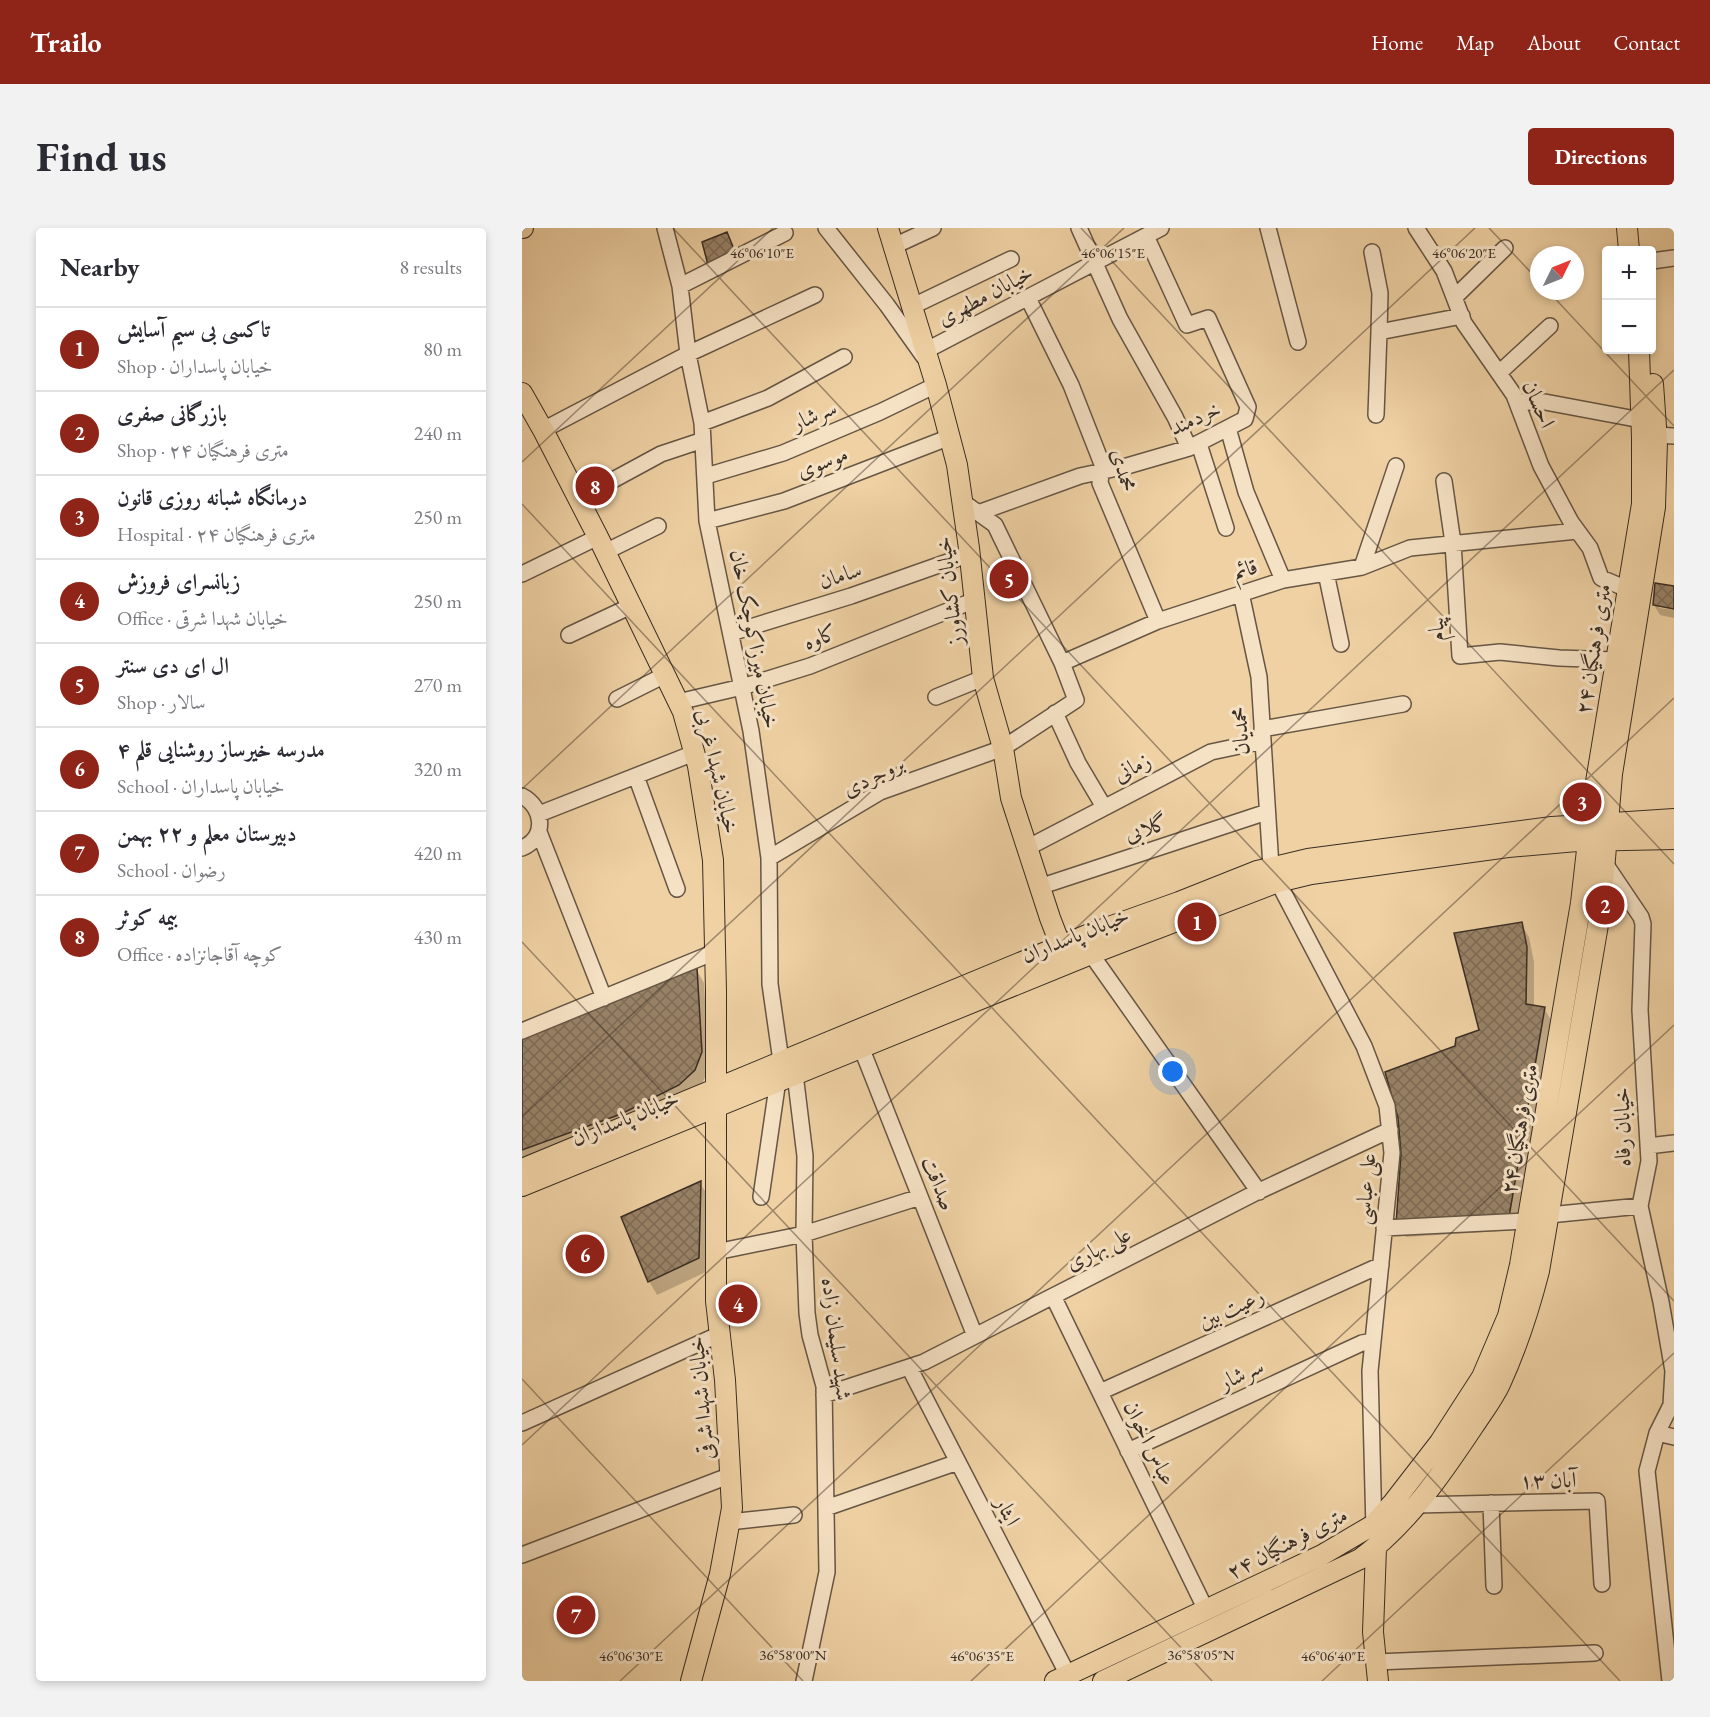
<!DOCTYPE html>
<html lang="en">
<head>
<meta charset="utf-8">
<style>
	:root { --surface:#fff; --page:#f2f2f3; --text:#2b2b33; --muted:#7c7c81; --line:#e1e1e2; --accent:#8f2418 }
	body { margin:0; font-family:"EB Garamond",Amiri,serif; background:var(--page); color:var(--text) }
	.controls { position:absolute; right:18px; top:18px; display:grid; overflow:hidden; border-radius:6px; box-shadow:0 3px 9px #0003 }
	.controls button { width:54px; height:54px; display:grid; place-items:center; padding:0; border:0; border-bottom:2px solid var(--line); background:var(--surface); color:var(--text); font:30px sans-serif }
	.compass { position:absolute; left:1008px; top:18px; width:54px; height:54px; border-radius:50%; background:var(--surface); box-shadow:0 3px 9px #0003; rotate:47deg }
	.you { position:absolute; left:651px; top:844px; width:21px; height:21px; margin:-15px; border:4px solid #fff; border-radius:50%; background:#1a73e8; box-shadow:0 0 0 9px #1a73e833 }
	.badge { display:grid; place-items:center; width:39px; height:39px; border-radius:50%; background:var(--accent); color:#fff; font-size:20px; font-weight:700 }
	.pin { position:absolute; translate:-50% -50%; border:3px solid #fff; box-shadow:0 2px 6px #0006 }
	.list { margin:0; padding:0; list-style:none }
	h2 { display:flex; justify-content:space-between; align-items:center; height:78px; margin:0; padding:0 24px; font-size:26px }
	h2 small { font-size:20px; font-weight:400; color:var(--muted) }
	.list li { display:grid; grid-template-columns:39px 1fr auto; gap:18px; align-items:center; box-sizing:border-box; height:84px; padding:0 24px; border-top:2px solid var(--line) }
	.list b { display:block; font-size:22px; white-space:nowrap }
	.list p { margin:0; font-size:20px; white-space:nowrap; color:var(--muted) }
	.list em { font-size:20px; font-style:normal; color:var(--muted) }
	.map { position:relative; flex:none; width:1152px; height:1453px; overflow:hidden; border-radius:6px }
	header { display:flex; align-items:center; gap:36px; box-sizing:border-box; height:84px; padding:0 30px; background:var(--accent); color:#fff }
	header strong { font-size:28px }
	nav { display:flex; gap:33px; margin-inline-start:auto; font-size:21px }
	.intro { display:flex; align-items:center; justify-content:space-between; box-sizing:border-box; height:144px; padding:0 36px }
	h1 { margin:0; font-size:42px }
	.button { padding:15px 27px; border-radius:6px; background:var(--accent); color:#fff; font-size:21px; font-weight:700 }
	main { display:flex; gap:36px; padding:0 36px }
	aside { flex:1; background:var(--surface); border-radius:6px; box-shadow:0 3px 9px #0003 }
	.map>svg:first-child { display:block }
	.shadow { fill:#0003 }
	.building { fill:url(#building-cross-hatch); stroke:#392d24; stroke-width:1.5 }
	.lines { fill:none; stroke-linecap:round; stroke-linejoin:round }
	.minor-casing { stroke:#665644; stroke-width:18 }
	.major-casing { stroke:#392d24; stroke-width:22 }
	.minor { stroke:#f5e1c4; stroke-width:15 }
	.major { stroke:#efd1a4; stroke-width:20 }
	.ticks { fill:none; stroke:#392d24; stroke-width:1.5; stroke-opacity:0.45 }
	.labels { text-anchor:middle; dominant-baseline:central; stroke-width:6; stroke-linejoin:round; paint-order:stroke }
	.street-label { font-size:22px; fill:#392d24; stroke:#f5e1c4 }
	.ticks-label { font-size:15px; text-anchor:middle; fill:#392d24; stroke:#f5e1c4; stroke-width:6; stroke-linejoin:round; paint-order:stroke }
</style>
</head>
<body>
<header>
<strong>Trailo</strong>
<nav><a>Home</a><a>Map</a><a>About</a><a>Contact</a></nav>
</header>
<div class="intro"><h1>Find us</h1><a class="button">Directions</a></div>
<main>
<aside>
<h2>Nearby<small>8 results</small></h2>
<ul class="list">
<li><span class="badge">1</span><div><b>تاکسی بی سیم آسایش</b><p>Shop · خیابان پاسداران</p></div><em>80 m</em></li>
<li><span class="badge">2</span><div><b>بازرگانی صفری</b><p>Shop · ۲۴ متری فرهنگیان</p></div><em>240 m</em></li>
<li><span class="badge">3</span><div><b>درمانگاه شبانه روزی قانون</b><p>Hospital · ۲۴ متری فرهنگیان</p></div><em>250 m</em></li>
<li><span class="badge">4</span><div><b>زبانسرای فروزش</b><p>Office · خیابان شهدا شرقی</p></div><em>250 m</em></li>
<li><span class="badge">5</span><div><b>ال ای دی سنتر</b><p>Shop · سالار</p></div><em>270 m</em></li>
<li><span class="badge">6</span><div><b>مدرسه خیرساز روشنایی قلم ۴</b><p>School · خیابان پاسداران</p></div><em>320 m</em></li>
<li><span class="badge">7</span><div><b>دبیرستان معلم و ۲۲ بهمن</b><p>School · رضوان</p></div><em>420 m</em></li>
<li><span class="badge">8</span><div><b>بیمه کوثر</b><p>Office · کوچه آقاجانزاده</p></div><em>430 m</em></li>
</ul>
</aside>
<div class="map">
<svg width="1152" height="1453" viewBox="0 0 1152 1453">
	<defs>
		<pattern id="building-cross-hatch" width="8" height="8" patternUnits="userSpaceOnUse" patternTransform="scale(1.5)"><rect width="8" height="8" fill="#988267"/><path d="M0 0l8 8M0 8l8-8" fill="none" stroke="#7d6b55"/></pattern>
	</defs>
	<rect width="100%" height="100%" fill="#efd1a4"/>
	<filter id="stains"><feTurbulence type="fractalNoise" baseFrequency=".00333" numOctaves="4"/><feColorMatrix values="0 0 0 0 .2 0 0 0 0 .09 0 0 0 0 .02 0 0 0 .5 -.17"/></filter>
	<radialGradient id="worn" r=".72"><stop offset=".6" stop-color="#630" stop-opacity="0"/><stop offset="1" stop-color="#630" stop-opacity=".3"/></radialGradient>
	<path class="shadow" d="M 1152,360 L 1152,379 L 1137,377 L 1137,380 L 1152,382 L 1152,390 L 1138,387 L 1132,377 Z
		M 999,696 L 1007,709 L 1012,734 L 1012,779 L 1022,780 L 1030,794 L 994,1002 L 884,1009 L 876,995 L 934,819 L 959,803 Z
		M 174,741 L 182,755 L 187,838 L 180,857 L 0,939 L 0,812 Z
		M 178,955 L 186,968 L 184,1044 L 135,1067 L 127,1053 L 101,990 Z"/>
	<path class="building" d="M 205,4 L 214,26 L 186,37 L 180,14 Z
		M 1133,355 L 1152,358 L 1152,381 L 1131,377 Z
		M 1000,694 L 1005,719 L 1004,776 L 1023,779 L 987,989 L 874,996 L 879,926 L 876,890 L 863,844 L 933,818 L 934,810 L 957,802 L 932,705 Z
		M 175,740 L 180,824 L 173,842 L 157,857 L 99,886 L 0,922 L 0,810 Z
		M 179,953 L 177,1030 L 126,1054 L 99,989 Z"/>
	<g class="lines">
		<g class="minor-casing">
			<path id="minor" d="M 143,0 L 158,58 L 166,126 L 180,195 L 185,293 L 229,503 L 247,630 L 248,756 L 259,833
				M 304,0 L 365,77 L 402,129
				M 557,0 L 598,91 L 653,189 L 667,220
				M 746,0 L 776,114
				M 894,0 L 922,43 L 942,95 L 992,167 L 1019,238 L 1049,294 L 1068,320 L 1079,350 L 1105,361
				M 372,18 L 411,0
				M 850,24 L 858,65 L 857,104
				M 1130,33 L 1152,30
				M 158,58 L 263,5
				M 933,69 L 983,20
				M 506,70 L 549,157 L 580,236 L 578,255 L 636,393
				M 391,78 L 489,31
				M 403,123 L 639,0
				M 977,145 L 1028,98
				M 995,174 L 1023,174 L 1119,192
				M 854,187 L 857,104 L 940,88
				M 180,195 L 246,170 L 322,129
				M 706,200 L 724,264 L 761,352
				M 21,202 L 166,126 L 293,67
				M 1134,207 L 1152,208
				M 677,216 L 704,300
				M 184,248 L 261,225 L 358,184 L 414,157
				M 922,253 L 931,315 L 938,428 L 978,424 L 1037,430 L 1094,432
				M 56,271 L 139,226 L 181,212
				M 456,285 L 558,248 L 605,238 L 667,220 L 723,191 L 726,179 L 686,90 L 665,97 L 624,8
				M 185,293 L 262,273 L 428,209
				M 83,324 L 136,298
				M 840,339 L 874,238
				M 804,345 L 819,416
				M 0,346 L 76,309
				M 719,365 L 737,449 L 749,639
				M 209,405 L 329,368 L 448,326
				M 47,407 L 109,378
				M 540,435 L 636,393 L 761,352 L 840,339 L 888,320 L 1055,303
				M 414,469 L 461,450
				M 95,471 L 143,447
				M 156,474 L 220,459 L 288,438 L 453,372
				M 533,485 L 556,535 L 582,579
				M 740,501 L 881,476
				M 114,548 L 155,661
				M 0,568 C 22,579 25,610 0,620
				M 17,586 L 172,525
				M 17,604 L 82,770
				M 505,620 L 689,524 L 741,513
				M 247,630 L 358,564 L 481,520 L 554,472 L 540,435 L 473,297 L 441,274
				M 1082,634 L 1119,689 L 1121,696 L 1118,782 L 1127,933 L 1118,978 L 1139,1074 L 1151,1143 L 1149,1177 L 1135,1205 L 1125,1243 L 1148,1453
				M 756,654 L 842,818 L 865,878 L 870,925 L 848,1143 L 852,1302
				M 517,659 L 745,584
				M 569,726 L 737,964
				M 0,803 L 193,724
				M 339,819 L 453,1108
				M 273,846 L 283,928 L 282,1006 L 285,1085 L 288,1107 L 302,1158 L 305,1344 L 282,1453
				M 1126,918 L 1152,915
				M 239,969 L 256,852
				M 1027,987 L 1118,978
				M 862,1000 L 1005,993
				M 194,1024 L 282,1006 L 398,969
				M 531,1068 L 684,1382
				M 387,1139 L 546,1447
				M 578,1164 L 859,1037
				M 302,1167 L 402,1134 L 733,965 L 868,902
				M 0,1195 L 198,1106
				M 1135,1205 L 1152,1209
				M 606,1223 L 840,1115 L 851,1113
				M 969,1275 L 972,1358
				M 894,1277 L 1075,1273 L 1080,1356
				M 304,1280 L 436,1234
				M 207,1294 L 272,1287
				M 0,1327 L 209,1247
				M 854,1434 L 1073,1425"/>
		</g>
		<g class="major-casing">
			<path id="major" d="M 0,0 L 1,0
				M 366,0 L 414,157 L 435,237 L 447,320 L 461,450 L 481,520 L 489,570 L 528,690 L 543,729
				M 1105,0 L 1107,22
				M 0,165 L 21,202 L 76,309 L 161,484 L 176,538 L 191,632 L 194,763 L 194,1073 L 203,1152 L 210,1280 L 198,1346 L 169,1453
				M 0,941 L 570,705 L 657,674 L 735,643 L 786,631 L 1030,599 L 1152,591
				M 0,958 L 569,726 L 756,654 L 789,646 L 986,619 L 1055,613 L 1152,611
				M 854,1320 L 851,1404 L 856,1453
				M 533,1453 L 800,1327 L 851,1297 L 870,1276 L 918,1214 L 960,1149 L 986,1088 L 998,1037 L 1059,675 L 1070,578 L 1120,276 L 1120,210 L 1117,122
				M 581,1453 L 838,1331 C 885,1297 919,1247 951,1199 C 960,1185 971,1171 978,1156 C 995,1119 1007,1082 1017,1043 L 1079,679 L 1090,546 L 1133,279 L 1135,213 L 1131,156"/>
		</g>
		<use href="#minor" class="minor"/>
		<use href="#major" class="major"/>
	</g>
	<path class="ticks" d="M 151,0 L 1152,1073M 559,0 L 1152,636M 967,0 L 1017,53M 1026,63 L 1152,198M 0,234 L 251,0M 0,276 L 1098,1453M 0,561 L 602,0M 0,714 L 690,1453M 0,889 L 953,0M 0,1151 L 281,1453M 0,1217 L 1152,142M 98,1453 L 1152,470M 449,1453 L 1152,797M 800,1453 L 1152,1125M 1151,1453 L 1152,1452"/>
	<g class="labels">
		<g class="street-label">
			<text transform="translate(463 67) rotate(-28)">خیابان مطهری</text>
			<text transform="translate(1017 176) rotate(66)">احسان</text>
			<text transform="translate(292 187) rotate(-23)">سرشار</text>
			<text transform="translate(673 190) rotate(-24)">خردمند</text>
			<text transform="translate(300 234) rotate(-21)">موسوی</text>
			<text transform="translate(602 242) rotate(76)">محمدی</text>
			<text transform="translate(723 341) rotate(-17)">قائم</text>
			<text transform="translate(318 347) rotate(-18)">سامان</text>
			<text transform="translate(427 363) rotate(-97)">خیابان کشاورز</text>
			<text transform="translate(914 401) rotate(-94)">پیام</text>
			<text transform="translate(298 409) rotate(-21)">کاوه</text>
			<text transform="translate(233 411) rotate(79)">خیابان میرزاکوچک خان</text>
			<text transform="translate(1071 421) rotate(-81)">۲۴ متری فرهنگیان</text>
			<text transform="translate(718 503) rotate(-93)">محمدیان</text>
			<text transform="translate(610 539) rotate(-27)">زمانی</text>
			<text transform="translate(196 543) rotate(77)">خیابان شهدا غربی</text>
			<text transform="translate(351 548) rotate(-26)">بروجردی</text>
			<text transform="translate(624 600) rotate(-18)">گلابی</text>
			<text transform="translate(553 707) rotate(-22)">خیابان پاسداران</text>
			<text transform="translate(103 890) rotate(-22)">خیابان پاسداران</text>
			<text transform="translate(1100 899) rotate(-91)">خیابان رفاه</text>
			<text transform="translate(997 901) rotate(-80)">۲۴ متری فرهنگیان</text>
			<text transform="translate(417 955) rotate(68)">صداقت</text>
			<text transform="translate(843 961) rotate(-85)">علی عباسی</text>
			<text transform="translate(576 1020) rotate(-27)">علی بهاری</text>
			<text transform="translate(709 1080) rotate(-24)">رعیت بین</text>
			<text transform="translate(315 1111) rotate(83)">شهید سلیمان زاده</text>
			<text transform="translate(719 1146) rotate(-25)">سرشار</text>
			<text transform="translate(179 1170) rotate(-95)">خیابان شهدا شرقی</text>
			<text transform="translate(628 1215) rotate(64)">عباس اخوان</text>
			<text transform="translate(1026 1252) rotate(-1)">۱۳ آبان</text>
			<text transform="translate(486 1283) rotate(63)">ایثار</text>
			<text transform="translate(765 1315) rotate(-27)">۲۴ متری فرهنگیان</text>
		</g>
	</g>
	<g class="ticks-label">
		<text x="240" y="30">46°06'10"E</text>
		<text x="591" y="30">46°06'15"E</text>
		<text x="942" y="30">46°06'20"E</text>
		<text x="271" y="1432">36°58'00"N</text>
		<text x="679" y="1432">36°58'05"N</text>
		<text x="109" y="1433">46°06'30"E</text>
		<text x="460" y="1433">46°06'35"E</text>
		<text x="811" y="1433">46°06'40"E</text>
	</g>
	<rect width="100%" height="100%" filter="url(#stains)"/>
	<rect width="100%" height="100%" fill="url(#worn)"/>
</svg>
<div class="controls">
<button>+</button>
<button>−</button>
</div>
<svg class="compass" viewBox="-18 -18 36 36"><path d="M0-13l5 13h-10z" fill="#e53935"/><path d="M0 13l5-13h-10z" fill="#7c7c81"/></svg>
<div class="you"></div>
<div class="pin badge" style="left:675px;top:694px">1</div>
<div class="pin badge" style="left:1083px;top:677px">2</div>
<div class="pin badge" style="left:1060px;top:574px">3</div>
<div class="pin badge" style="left:216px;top:1076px">4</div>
<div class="pin badge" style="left:487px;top:351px">5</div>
<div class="pin badge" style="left:63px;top:1026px">6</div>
<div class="pin badge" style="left:54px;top:1387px">7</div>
<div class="pin badge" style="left:73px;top:258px">8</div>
</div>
</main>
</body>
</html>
